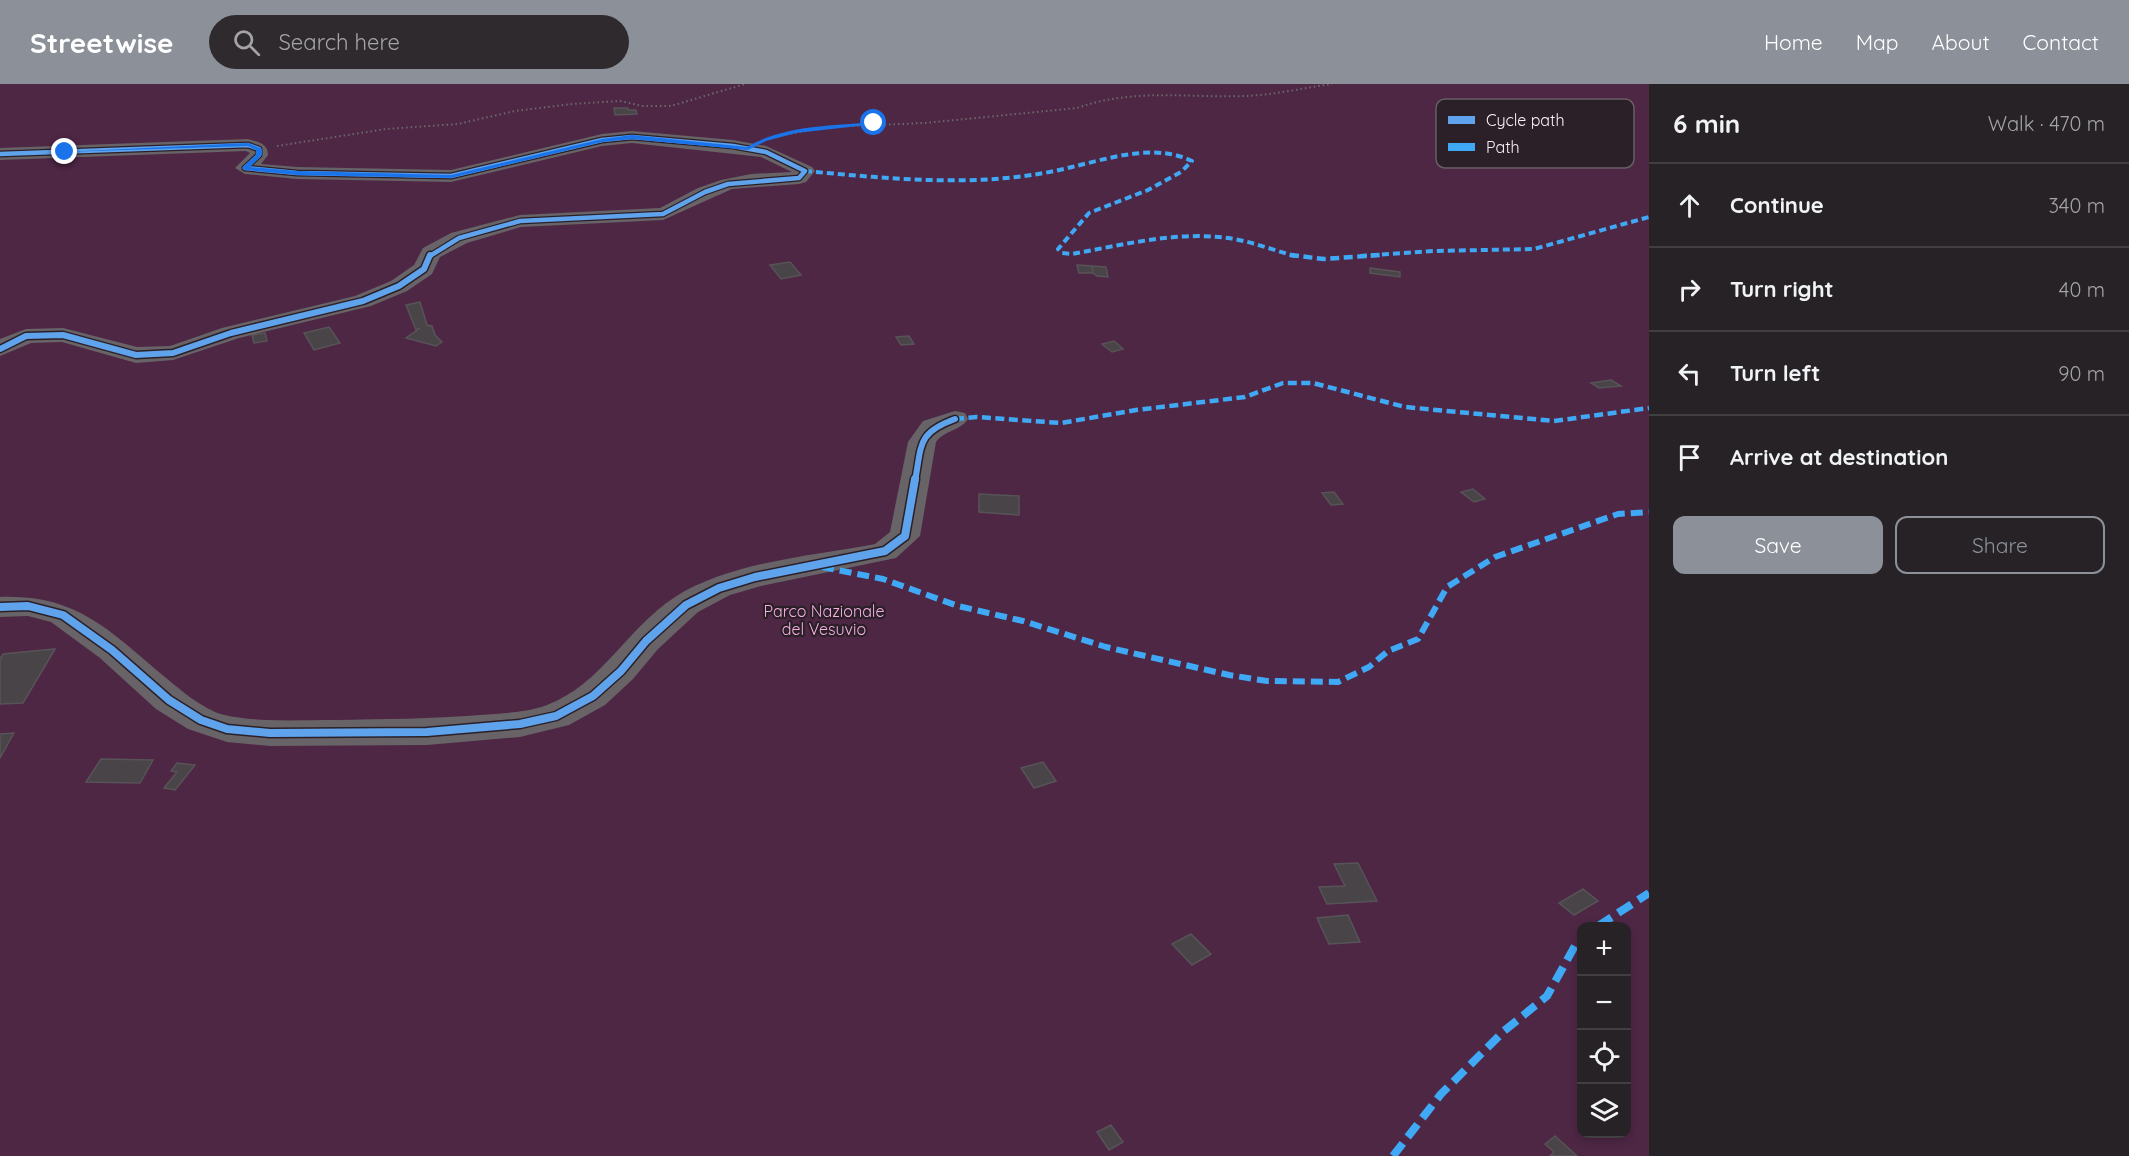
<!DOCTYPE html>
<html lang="en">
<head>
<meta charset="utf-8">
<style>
	:root { --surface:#262225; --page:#2e2a2d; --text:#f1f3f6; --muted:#a4a4a7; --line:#423f42; --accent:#8c9099 }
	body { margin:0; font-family:Quicksand,sans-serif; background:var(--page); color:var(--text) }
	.controls { position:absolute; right:18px; bottom:18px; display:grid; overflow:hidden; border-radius:12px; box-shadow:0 3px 9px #0003 }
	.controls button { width:54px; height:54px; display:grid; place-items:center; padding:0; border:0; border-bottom:2px solid var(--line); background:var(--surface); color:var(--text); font:30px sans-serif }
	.stop { position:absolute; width:18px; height:18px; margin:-14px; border:4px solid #1a73e8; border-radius:50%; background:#fff }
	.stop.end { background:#1a73e8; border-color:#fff; box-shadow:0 2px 6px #0008 }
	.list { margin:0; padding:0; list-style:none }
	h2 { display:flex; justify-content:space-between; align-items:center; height:78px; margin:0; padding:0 24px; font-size:26px }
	h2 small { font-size:20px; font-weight:400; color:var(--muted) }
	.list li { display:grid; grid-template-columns:39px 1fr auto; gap:18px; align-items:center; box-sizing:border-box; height:84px; padding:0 24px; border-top:2px solid var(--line) }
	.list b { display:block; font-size:22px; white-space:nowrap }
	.list em { font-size:20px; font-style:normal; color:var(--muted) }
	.actions { display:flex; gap:12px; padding:18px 24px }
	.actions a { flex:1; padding:14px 0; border:2px solid var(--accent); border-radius:12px; text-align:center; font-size:21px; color:var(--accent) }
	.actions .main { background:var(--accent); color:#fff }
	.icon { flex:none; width:33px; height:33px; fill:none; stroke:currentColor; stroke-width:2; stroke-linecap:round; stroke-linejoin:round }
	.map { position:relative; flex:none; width:1649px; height:1072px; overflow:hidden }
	header { display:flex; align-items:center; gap:36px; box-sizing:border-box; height:84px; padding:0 30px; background:var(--accent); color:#fff }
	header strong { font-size:28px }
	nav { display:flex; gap:33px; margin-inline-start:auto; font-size:21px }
	.search { width:420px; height:54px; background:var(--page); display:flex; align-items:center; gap:15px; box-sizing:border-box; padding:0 21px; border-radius:33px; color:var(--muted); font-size:22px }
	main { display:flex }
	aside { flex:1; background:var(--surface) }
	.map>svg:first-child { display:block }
	.green { fill:#4e2745; fill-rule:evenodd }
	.building { fill:#484447; stroke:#585357; stroke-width:1.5 }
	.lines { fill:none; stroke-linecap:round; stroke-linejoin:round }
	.path { stroke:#6c686b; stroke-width:2; stroke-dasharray:1.5 3; stroke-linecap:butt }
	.minor { fill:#686367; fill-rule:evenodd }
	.quiet-far3 { stroke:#3fa9f5; stroke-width:4; stroke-dasharray:7 4; stroke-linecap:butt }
	.quiet-far2 { stroke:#3fa9f5; stroke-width:4.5; stroke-dasharray:9 4.5; stroke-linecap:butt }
	.quiet-far1 { stroke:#3fa9f5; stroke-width:6; stroke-dasharray:12 6; stroke-linecap:butt }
	.quiet { stroke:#3fa9f5; stroke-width:8; stroke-dasharray:16 8; stroke-linecap:butt }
	.cycleway-far2-casing { stroke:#2b2028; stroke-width:7 }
	.cycleway-far1-casing { stroke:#2b2028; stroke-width:9 }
	.cycleway-casing { stroke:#2b2028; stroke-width:11 }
	.cycleway-far2 { stroke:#60a3ed; stroke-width:4.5 }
	.cycleway-far1 { stroke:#60a3ed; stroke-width:6 }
	.cycleway { stroke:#60a3ed; stroke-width:8 }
	.route { fill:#1a73e8 }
	.labels { text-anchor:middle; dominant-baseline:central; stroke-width:4.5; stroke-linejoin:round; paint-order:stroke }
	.park-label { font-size:16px; fill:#f5afe3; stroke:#2b2028 }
	.key { fill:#2b2028; stroke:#685e66; stroke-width:1.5 }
	.key-label { font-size:16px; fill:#f8f0f6 }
</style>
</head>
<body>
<header>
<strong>Streetwise</strong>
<div class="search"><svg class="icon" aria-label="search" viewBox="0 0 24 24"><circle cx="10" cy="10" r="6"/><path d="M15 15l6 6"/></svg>Search here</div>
<nav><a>Home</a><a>Map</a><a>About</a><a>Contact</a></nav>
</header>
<main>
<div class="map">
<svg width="1649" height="1072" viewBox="0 0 1649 1072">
	<rect width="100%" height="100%" fill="#322d31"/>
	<path class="green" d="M 0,0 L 1649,0 L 1649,1072 L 0,1072 ZM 1582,842 L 1626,842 L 1626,1050 L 1582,1050 Z"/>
	<path class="building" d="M 614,24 L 628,24 L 628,26 L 636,26 L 637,30 L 615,31 Z
		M 790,178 L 801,191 L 781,195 L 770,181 Z
		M 1077,181 L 1092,182 L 1093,189 L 1079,189 Z
		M 1092,182 L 1106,183 L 1108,193 L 1097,192 L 1093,189 Z
		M 1370,184 L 1400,188 L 1400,193 L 1370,189 Z
		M 420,218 L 427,241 L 432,242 L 435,251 L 442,258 L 436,262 L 406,254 L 420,244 L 416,246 L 406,221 Z
		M 329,243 L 340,259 L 314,266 L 304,249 Z
		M 265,249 L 267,257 L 254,259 L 252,251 Z
		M 909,252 L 914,260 L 901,261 L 896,253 Z
		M 1114,257 L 1123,265 L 1112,268 L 1102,260 Z
		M 1611,296 L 1621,302 L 1599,304 L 1591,299 Z
		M 1473,405 L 1485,415 L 1474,418 L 1461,408 Z
		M 1334,408 L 1343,420 L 1331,421 L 1322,409 Z
		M 979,410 L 1019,412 L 1019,431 L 979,428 Z
		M 55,565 L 23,619 L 0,620 L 0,575 L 3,570 Z
		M 14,649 L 0,674 L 0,650 Z
		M 101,675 L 153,676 L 140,699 L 86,698 Z
		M 1043,678 L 1056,697 L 1034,704 L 1021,684 Z
		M 177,679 L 195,681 L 175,706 L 164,704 L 177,688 L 171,687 Z
		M 1358,779 L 1377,817 L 1327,820 L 1319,803 L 1345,802 L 1334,780 Z
		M 1583,805 L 1598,817 L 1574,831 L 1559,819 Z
		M 1348,831 L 1360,858 L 1329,860 L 1317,834 Z
		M 1191,850 L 1211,870 L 1192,881 L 1172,860 Z
		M 1111,1041 L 1123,1058 L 1109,1066 L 1097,1048 Z
		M 1555,1052 L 1577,1072 L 1550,1072 L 1554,1068 L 1545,1060 Z"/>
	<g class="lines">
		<path class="path" d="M 773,53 L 827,43 L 925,39 L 1077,24 C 1133,4 1187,14 1245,12 C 1274,11 1303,4 1332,0
			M 277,62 L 386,45 L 458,40 L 515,27 L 572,20 L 620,17 L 642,22 L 671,22 L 745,0"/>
		<path class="minor" d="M 632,47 L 733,56 L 766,62 L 812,83 L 815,87 L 806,98 L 799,100 L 732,105 L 663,136 L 521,143 L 467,159 L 440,173 L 432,190 L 407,207 L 371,222 L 239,254 L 173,276 L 136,279 L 62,258 L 31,259 L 0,272 L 0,255 L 26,245 L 63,244 L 137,263 L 170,262 L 222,244 L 355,212 L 391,197 L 414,181 L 423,164 L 451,149 L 520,131 L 660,124 L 698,104 L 721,96 L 751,90 L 792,88 L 761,73 L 632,59 L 602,62 L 451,98 L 297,95 L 245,90 L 235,84 L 250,69 L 246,67 L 0,76 L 0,64 L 248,55 C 258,58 268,59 268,71 L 261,80 L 297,83 L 451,86 L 602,50 Z
			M 955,327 L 965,329 L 968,335 C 960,347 945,346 936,358 L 920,452 L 896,474 L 761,502 L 730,511 L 698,528 L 658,565 L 633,595 L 605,621 L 569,641 L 520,653 L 427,661 L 270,662 L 227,658 L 188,645 L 156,625 L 100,574 L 51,538 L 28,532 L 0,533 L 0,513 C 74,510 107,544 160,589 C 177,603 195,619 215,628 C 231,634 250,635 267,636 C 290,637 313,636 335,636 C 384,635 432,635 480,631 C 502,629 526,629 547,621 C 602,600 627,544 675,513 C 730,478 812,472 875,460 L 890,448 L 908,358 L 923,337 Z"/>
		<path class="quiet-far3" d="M 805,87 C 894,95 985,105 1072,83 C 1110,74 1155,59 1192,77 L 1181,88 L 1148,106 L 1089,129 L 1058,165 L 1062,169 L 1072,170 C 1122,161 1176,147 1228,154 C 1250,157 1273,166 1295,172
			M 1360,172 L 1433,167 L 1534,165 L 1649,133"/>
		<path class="quiet-far2" d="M 1290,171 L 1324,175 L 1380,171
			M 955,335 L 977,333 L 1061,339 L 1136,326 L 1245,313 L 1283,299 L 1313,299 L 1405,323 L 1554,337 L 1649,324"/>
		<path class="quiet-far1" d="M 822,483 L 883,495 L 958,522 L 1023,537 L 1106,563 L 1229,591 L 1267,597 L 1338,598 L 1369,583 L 1388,567 L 1418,555 L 1447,503 L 1495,473 L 1618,430 L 1649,428"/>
		<path class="quiet" d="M 1598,842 L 1649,809
			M 1393,1072 L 1441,1010 L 1504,947 L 1547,912 L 1576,860 L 1582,855"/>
		<g class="cycleway-far2-casing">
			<path id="cycleway-far2" d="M 0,70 L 248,61 L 259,65 L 259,71 L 245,84 L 297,89 L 451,92 L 602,56 L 632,53 L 733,62 L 766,68 L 805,87 L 799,94 L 728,100 L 705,108 L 663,130 L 520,137 L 459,154 L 430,172"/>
		</g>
		<g class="cycleway-far1-casing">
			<path id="cycleway-far1" d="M 0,265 L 26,252 L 63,251 L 136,271 L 173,269 L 231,249 L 363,217 L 399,202 L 424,185 L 430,171
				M 915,397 C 922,360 917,349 955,335"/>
		</g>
		<g class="cycleway-casing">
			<path id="cycleway" d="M 0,523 L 28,522 L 63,531 L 112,566 L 169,616 L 201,636 L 227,645 L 270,649 L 427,648 L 520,640 L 556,632 L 593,612 L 621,587 L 646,557 L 686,521 L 719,504 L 755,493 L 885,467 L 905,452 L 915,395"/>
		</g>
		<use href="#cycleway-far2" class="cycleway-far2"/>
		<use href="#cycleway-far1" class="cycleway-far1"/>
		<use href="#cycleway" class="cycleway"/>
	</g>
	<path class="route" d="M 874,38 L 876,40 L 796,49 L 766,57 L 748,66 L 632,55 L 602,58 L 451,94 L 297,91 L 245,86 L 242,84 L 256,71 L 256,66 L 248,62 L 63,68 L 248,59 L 262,65 L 262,71 L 250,83 L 297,87 L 451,91 L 602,55 L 632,51 L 747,63 C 785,41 831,42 874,38 Z"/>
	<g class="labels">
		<g class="park-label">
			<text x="824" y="527">Parco Nazionale<tspan x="824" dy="18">del Vesuvio</tspan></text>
		</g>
	</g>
	<rect x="1436" y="15" width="198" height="69" rx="9" class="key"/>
	<rect x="1448" y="32" width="27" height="8" fill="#60a3ed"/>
	<rect x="1448" y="59" width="27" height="8" fill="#3fa9f5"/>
	<g class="key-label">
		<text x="1486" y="42">Cycle path</text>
		<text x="1486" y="69">Path</text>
	</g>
</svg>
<div class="controls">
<button>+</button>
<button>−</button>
<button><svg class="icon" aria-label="locate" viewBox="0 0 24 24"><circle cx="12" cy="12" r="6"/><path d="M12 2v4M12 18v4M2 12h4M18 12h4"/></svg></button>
<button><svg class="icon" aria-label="layers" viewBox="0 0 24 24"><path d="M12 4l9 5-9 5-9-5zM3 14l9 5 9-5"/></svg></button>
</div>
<div class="stop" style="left:874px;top:39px"></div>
<div class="stop end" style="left:65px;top:68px"></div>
</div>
<aside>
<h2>6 min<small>Walk · 470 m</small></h2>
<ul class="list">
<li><svg class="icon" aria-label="ahead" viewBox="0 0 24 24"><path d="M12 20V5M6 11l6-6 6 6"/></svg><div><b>Continue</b></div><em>340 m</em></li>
<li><svg class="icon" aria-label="right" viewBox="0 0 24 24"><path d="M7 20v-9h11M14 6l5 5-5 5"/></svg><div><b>Turn right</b></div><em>40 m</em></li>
<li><svg class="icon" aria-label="left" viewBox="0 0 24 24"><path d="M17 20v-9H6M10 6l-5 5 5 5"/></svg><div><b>Turn left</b></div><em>90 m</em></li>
<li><svg class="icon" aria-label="arrive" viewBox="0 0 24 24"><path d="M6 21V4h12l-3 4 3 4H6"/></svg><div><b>Arrive at destination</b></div></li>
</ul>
<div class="actions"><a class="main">Save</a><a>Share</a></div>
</aside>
</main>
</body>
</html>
